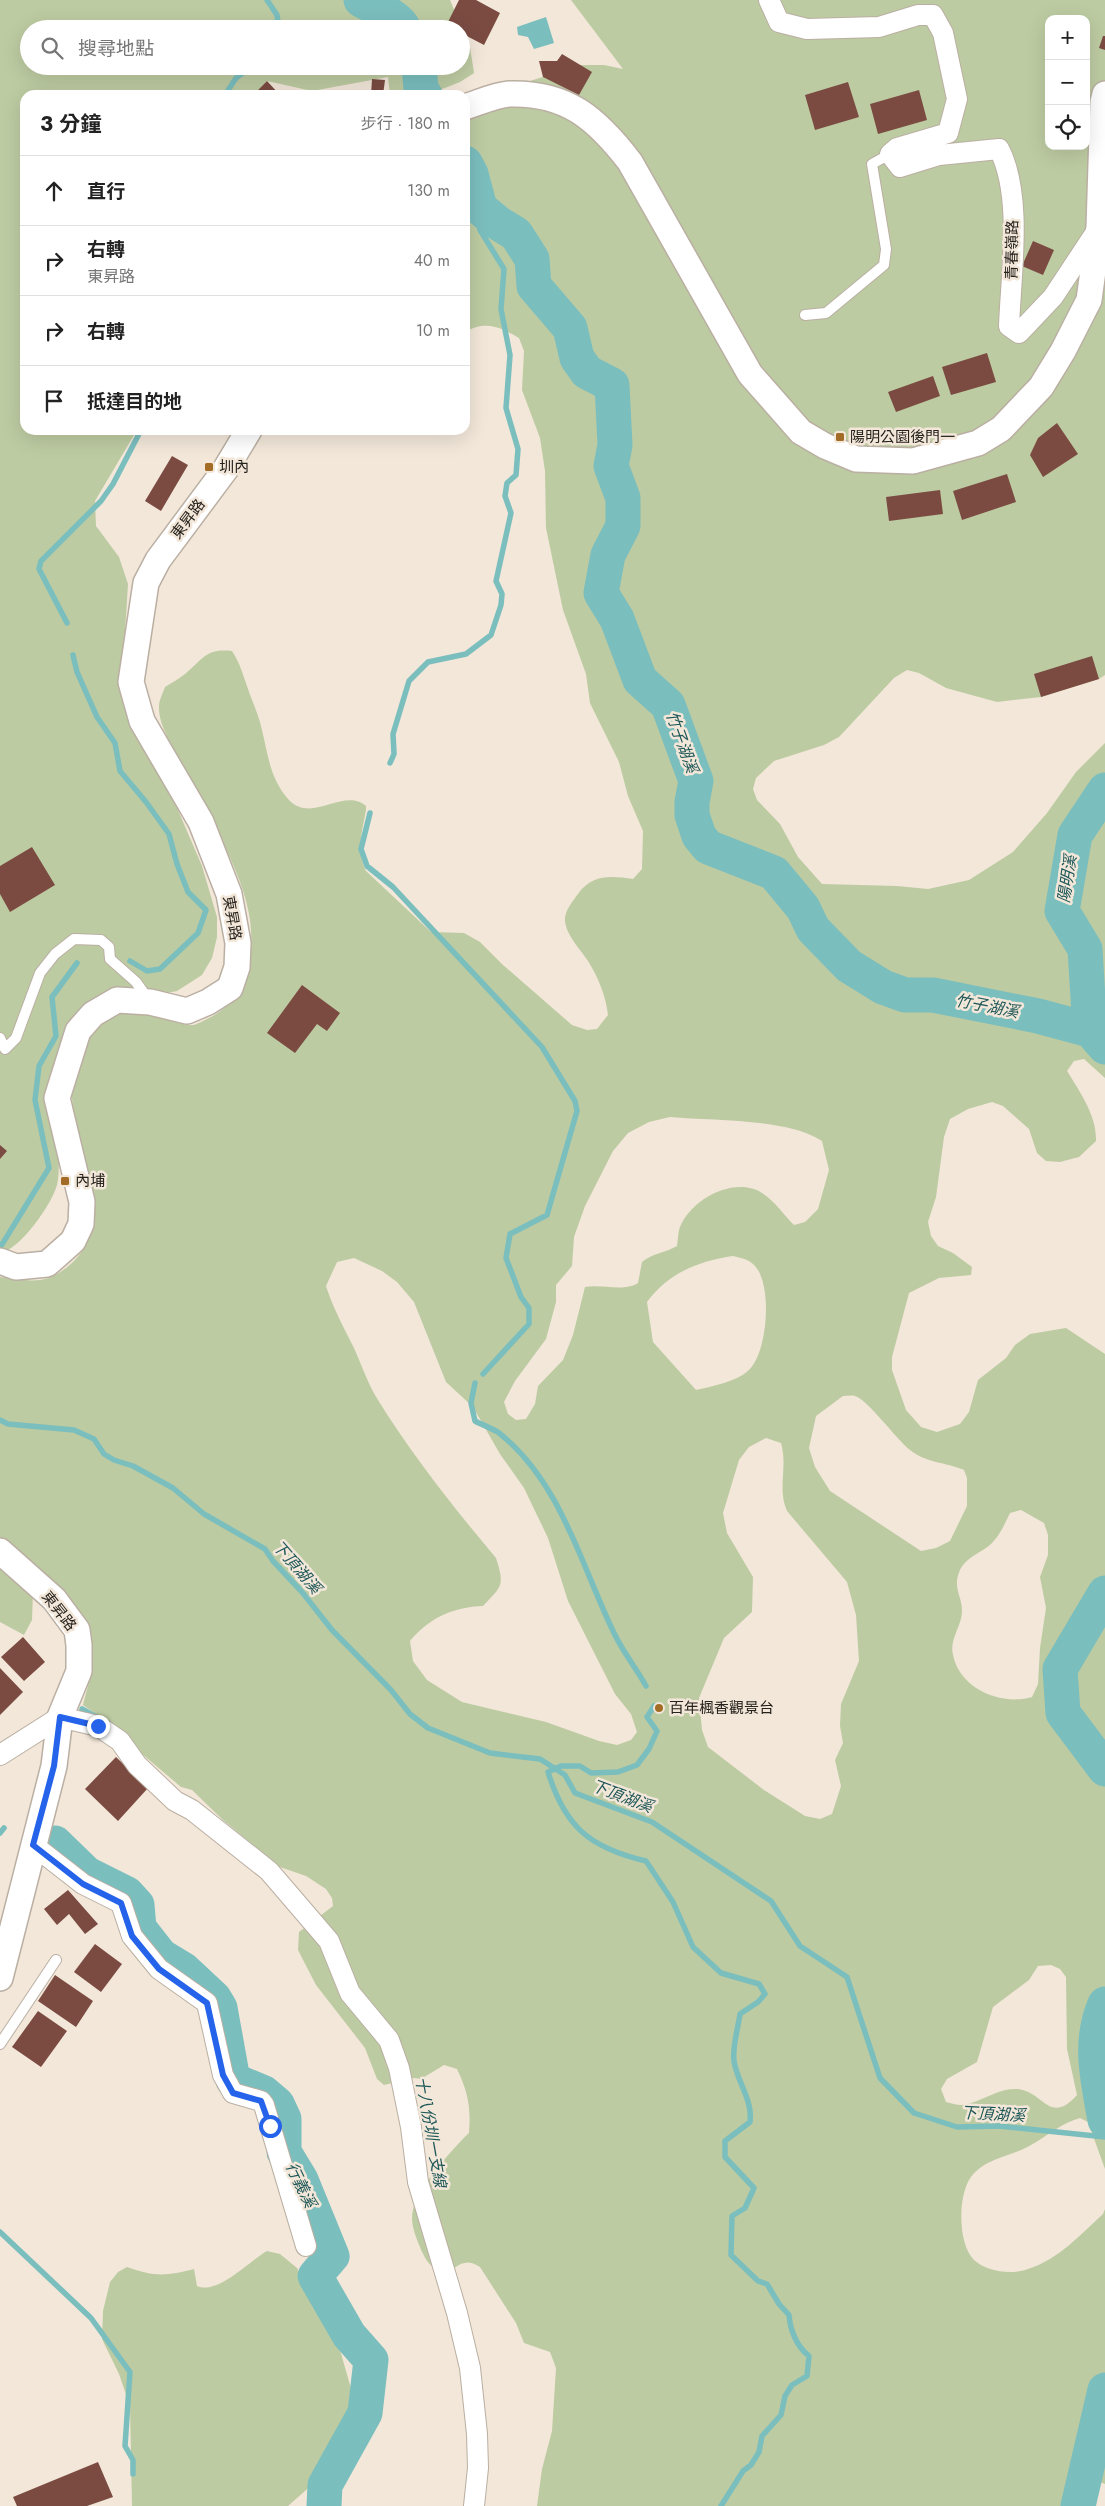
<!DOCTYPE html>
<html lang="zh-TW">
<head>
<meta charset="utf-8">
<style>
	:root { --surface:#fff; --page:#f2f2f2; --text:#222; --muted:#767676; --line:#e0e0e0 }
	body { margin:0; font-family:Jost,"Noto Sans TC",sans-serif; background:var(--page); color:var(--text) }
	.controls { position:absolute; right:15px; top:15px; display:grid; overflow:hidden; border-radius:10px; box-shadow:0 5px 20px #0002 }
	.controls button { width:45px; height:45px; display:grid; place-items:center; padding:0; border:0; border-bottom:1px solid var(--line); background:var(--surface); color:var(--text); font:25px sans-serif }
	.stop { position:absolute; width:15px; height:15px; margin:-11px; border:4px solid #2563eb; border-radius:50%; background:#fff }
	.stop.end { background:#2563eb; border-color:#fff; box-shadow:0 1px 5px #0008 }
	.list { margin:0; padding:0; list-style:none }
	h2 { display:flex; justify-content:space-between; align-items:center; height:65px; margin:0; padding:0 20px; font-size:21px }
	h2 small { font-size:16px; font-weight:400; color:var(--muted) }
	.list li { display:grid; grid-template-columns:32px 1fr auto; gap:15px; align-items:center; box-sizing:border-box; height:70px; padding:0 20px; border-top:1px solid var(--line) }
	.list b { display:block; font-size:19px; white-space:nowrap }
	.list p { margin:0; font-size:16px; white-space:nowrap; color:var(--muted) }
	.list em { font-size:16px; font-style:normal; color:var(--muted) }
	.icon { flex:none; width:28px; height:28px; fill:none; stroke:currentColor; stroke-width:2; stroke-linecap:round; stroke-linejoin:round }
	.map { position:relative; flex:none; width:1105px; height:2506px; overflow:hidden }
	.search { position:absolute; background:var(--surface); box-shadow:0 5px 20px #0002; left:20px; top:20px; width:450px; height:55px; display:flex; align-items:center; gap:12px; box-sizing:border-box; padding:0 18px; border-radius:28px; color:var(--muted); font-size:19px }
	.panel { position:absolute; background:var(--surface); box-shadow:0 5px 20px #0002; left:20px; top:90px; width:450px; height:345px; border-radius:15px }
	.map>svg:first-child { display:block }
	.green { fill:#bdcba2; fill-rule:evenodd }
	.water { fill:#7bbebe }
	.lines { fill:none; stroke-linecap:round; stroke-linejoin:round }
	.stream { stroke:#7bbebe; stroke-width:5.5 }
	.river { stroke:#7bbebe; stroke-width:35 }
	.building { fill:#7b4b42 }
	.service-casing { stroke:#baafa2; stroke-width:12 }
	.minor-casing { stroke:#baafa2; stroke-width:22 }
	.tertiary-casing { stroke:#baafa2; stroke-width:28 }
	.service { stroke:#fff; stroke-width:10 }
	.minor { stroke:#fff; stroke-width:20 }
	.tertiary { stroke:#fff; stroke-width:25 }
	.route { stroke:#2563eb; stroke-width:6 }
	.poi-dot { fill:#a26c26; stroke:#f2e7d9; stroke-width:2 }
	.labels { text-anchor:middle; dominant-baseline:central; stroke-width:5; stroke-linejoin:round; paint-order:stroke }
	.street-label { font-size:15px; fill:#26221d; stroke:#f2e7d9 }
	.poi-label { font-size:15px; fill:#26221d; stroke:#f2e7d9; text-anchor:start }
	.water-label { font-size:16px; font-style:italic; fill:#1e5758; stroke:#f2e7d9 }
</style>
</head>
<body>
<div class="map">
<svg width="1105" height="2506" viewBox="0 0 1105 2506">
	<rect width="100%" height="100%" fill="#f2e7d9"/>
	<path class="green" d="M 0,0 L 450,0 L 470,47 L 474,73 L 460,82 L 427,95 L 390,95 L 388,77 L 312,91 L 267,81 L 253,95 L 25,95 L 25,430 L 137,430 L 95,501 L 96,526 L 119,557 L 128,584 L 122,680 L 202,866 L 217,917 L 217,937 L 212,958 L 202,975 L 177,991 L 156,995 L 102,994 L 91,1000 L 80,1012 C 73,1057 67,1102 60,1147 C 58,1159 60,1173 57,1185 C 52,1204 20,1250 0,1253 ZM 29,29 L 461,29 L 461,66 L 29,66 Z
		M 571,0 L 1105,0 L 1105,675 L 1099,679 L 1041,697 L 997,702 L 946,688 L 919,673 L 907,670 L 894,678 L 839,737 L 824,745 L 774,761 L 756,778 L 753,789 L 757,800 L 780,824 L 798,857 L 822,884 L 897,886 L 928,889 L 969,880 L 1013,852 L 1047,813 L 1076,772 L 1105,743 L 1105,1078 L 1084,1059 L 1074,1061 L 1067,1071 C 1080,1092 1097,1116 1096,1141 L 1079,1157 L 1060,1162 L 1046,1161 L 1037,1153 L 1029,1129 L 1003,1106 L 992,1102 L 968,1109 L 950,1119 L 944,1137 L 936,1197 L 928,1222 L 931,1236 L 938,1246 L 953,1253 L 972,1267 L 971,1275 L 939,1278 L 909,1293 L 892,1357 L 892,1370 L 906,1410 L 921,1427 L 937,1432 L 960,1424 L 969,1412 L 978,1380 L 1006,1358 L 1015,1345 L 1030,1334 L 1066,1328 L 1105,1354 L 1105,2169 L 1088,2122 L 1080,2118 C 1062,2123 1047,2136 1031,2145 C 1011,2157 982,2158 969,2180 C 958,2199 958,2244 974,2260 C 987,2272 1012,2275 1028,2269 C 1059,2259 1080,2235 1103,2214 L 1105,2209 L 1105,2484 L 1095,2480 L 1086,2506 L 537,2506 L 542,2469 L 552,2431 L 556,2368 L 550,2352 L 524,2343 L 516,2323 L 480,2267 C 459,2253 455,2277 438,2270 C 429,2267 423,2255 420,2247 C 415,2235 410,2223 413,2210 C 417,2189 453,2148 469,2133 C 471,2107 468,2092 457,2069 L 444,2065 L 421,2079 L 414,2078 L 384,2085 L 377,2079 L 365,2048 L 316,1985 L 298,1950 L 299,1932 L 333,1906 L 332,1898 L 326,1889 L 306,1876 L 280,1867 L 223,1820 L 192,1790 L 181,1787 L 128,1742 L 116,1728 L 83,1705 C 86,1692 91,1679 91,1666 C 92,1645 85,1620 74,1603 L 0,1538 L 0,1277 C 32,1281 46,1286 72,1263 C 116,1223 78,1148 72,1099 C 71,1091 74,1082 75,1074 C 76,1068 75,1060 78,1054 C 86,1036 105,1015 126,1013 C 145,1011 171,1023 190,1025 C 196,1026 204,1020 209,1018 C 247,999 255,959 250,920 C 243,867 200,804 177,756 C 170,742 158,722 159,706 C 159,700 163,693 165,687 C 171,683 179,679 185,674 C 203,659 206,648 232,651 C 240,663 243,675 248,689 C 252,701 258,713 261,726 C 268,753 269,778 289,800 C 312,824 344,787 366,806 L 366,810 C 362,832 356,851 366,871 L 431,932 L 464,933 L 480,942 L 503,965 L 572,1025 L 587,1030 L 597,1029 L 608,1015 C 606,996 598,977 588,961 C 581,950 566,935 565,921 C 564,911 573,901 578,894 C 592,874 611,876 633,879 L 642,869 L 643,831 L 628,796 L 619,762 L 590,703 L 586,674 L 563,610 L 546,528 L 545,471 L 540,438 L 522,390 L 524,351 L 519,338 C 500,327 486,320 465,332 L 465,115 L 503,99 L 530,81 L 581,65 L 604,65 L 623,69 ZM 1049,19 L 1086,19 L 1086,146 L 1049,146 ZM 670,1117 C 713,1121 786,1118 822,1141 L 829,1170 L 818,1209 L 805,1222 L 794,1225 C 782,1213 771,1195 754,1189 C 726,1180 690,1202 680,1227 C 678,1232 678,1240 677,1246 C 665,1253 653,1253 642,1262 L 638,1283 C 624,1292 602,1284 585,1287 L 573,1335 L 563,1360 L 538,1386 L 535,1404 L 526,1419 L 516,1420 L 508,1414 L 504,1402 L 515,1381 L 546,1339 L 556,1302 L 556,1285 L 572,1266 L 574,1237 L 585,1206 L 613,1151 L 628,1133 L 649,1122 ZM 733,1256 C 741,1258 748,1259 754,1265 C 773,1283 768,1352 749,1370 C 736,1382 713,1386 696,1390 L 653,1342 L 647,1302 C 668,1273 699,1261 733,1256 ZM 354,1258 L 382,1271 L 397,1282 L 414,1302 L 446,1382 L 473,1407 L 500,1454 L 524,1488 L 548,1538 L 568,1601 L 615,1694 L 631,1714 L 637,1732 L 631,1740 L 617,1745 L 599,1741 L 546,1722 L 462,1702 L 427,1680 L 413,1661 L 410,1641 C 429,1618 453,1607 483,1606 C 502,1586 505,1586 496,1558 C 454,1508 412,1455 378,1400 C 368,1384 362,1366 354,1348 C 344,1328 333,1308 326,1286 L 337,1262 ZM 843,1396 C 847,1396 852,1395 855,1396 C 867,1399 897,1440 910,1450 C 926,1463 945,1462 964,1470 L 967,1478 L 967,1506 L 950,1541 L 936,1548 L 921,1551 L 830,1491 L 815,1467 L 809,1448 L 816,1416 ZM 766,1438 L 781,1443 C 788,1467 777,1488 787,1511 L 847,1582 L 856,1615 L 859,1661 L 841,1704 L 840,1726 L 843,1743 L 835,1760 L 841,1786 L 832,1814 L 820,1819 L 805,1816 L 764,1790 L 708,1747 L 702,1730 L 699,1698 L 724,1638 L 752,1612 L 753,1577 L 727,1533 L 723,1513 L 739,1460 L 749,1447 ZM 1021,1510 L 1044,1523 L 1048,1535 L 1048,1555 L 1040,1577 L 1046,1608 L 1040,1648 L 1038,1684 L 1032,1697 C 1001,1706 960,1689 953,1655 C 949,1639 962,1626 962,1611 C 962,1595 952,1588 960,1570 C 966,1557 983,1552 992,1543 C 1000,1535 1005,1523 1010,1513 ZM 1051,1965 L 1060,1969 L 1066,1977 L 1067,2049 L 1077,2095 C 1049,2126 1044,2091 1017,2089 C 997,2088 981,2103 961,2105 C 957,2105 951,2103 946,2102 L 941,2089 L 947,2079 L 977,2062 L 993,2007 L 1029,1980 L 1038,1966 Z
		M 0,1563 L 33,1592 L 32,1620 L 24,1635 L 0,1622 Z
		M 267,2251 L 280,2254 L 297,2268 L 319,2310 L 336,2336 L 354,2399 L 349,2427 L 314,2483 L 288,2506 L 132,2506 L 130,2406 L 119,2374 L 102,2339 L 103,2311 L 110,2282 L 118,2272 L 127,2267 C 154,2277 167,2276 194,2269 L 197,2286 C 218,2295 248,2262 267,2251 Z"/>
	<path class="water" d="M 546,17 L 554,43 L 534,49 L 528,37 L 518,35 L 517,27 Z"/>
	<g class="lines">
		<path class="stream" d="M 267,0 L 277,15 L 279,29
			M 225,95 L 236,78 L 252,66
			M 67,623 L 39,569 L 41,561 L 101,501 L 113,484 L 141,430
			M 73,655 L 77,672 L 97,717 L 115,743 L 120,771 L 146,802 L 169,834 L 177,864 L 188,892 L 206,910 L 198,933 L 160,969 L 147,971 L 130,961
			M 390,763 L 394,754 L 393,734 L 409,681 L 428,662 L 466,654 L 491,635 L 501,605 L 502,594 L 496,581 L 511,513 L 505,496 L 507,483 L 516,475 L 518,449 L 506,408 L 510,355 L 501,309 L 504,269 L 480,230 L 478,218 L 480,208
			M 370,813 L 361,849 L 367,866 L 393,887 L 542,1047 L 575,1101 L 577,1111 L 547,1215 L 510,1234 L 506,1258 L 521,1297 L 529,1308 L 529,1324 L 483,1374
			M 1,1246 L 49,1168 L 35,1100 L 39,1066 L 56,1036 L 52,997 L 77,963
			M 475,1383 L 471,1403 L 475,1421 C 482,1425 492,1428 499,1433 C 561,1482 581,1565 614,1633 C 623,1652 636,1668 646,1686
			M 0,1420 L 8,1424 L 74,1430 L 94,1439 L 104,1454 L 114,1460 L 133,1466 L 173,1488 L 204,1514 L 265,1549 L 273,1561 L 302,1592 L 332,1630 L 391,1690 L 410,1714 L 428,1728 L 490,1753 L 540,1759 L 565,1775 L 575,1793 L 652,1822 L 771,1901 L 800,1946 L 847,1977 L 880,2078 L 914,2113 L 957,2127 L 999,2126 L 1105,2137
			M 654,1706 L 647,1717 L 657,1731 L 649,1749 L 637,1765 L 618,1772 L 591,1773 L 580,1766 L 561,1766 L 548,1772 C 565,1827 590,1848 646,1861 L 673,1902 L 693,1947 L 721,1973 L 759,1984 L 765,1994 L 758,2002 L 740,2014 C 738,2029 732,2047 734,2061 C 737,2082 753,2100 750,2122 L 725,2141 L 725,2157 L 754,2188 L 745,2208 L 732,2216 L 731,2255 L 758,2281 L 767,2284 L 779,2304 L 789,2315 C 790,2330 797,2347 809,2356 L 807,2376 L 792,2385 L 785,2396 L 781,2415 L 762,2436 L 759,2452 L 751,2465 L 743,2471 L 721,2506
			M 82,1709 L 98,1718
			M 0,1833 L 4,1828
			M 0,2232 L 91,2318 L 130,2372 L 125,2446 L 133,2460 L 133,2474"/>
		<path class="river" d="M 361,0 C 373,7 398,15 404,29
			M 419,66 L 421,89 L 425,95
			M 465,163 L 471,174 L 480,208 L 498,223 L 516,234 L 532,259 L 534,286 L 570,328 L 577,358 L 587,372 L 612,385 L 615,445 L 611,466 L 623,498 L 623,526 L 608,555 L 601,593 L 617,619 L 640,680 L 668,705 L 696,781 L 692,802 L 692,815 L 699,836 L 708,847 L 774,873 L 803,908 L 813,929 L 849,966 L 883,987 L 905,995 L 933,995 L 1038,1016 L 1090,1030 L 1105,1047
			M 1090,1030 L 1085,949 L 1062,911 L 1075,835 L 1105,790
			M 1105,1593 L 1060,1669 L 1063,1713 L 1105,1769
			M 55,1843 L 87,1874 L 127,1894 L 137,1905 L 139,1928 L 161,1956 L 184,1970 L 214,1998 L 220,2008 L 233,2080 L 264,2093 L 277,2104 L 284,2119 L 284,2152 L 301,2180 L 332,2256 L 315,2276 L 349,2335 L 371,2360 L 365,2413 L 325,2485 L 324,2506
			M 1105,2004 C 1088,2043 1098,2080 1105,2120
			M 1078,2506 L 1105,2390"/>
	</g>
	<path class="building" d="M 459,0 L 476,0 L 500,13 L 484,45 L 461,33 L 461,29 L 452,29 L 446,26 Z
		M 1103,36 L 1105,36 L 1105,50 L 1099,48 Z
		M 562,54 L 592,72 L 579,95 L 543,77 L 539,61 L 557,61 Z
		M 372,79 L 385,80 L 383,95 L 371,95 Z
		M 267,81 L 280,95 L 253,95 Z
		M 848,82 L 859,117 L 815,130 L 805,95 Z
		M 919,90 L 927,120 L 878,134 L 870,104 Z
		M 1033,241 L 1054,250 L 1043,275 L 1022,266 Z
		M 987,353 L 996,382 L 951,395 L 942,367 Z
		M 933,376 L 940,396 L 896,412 L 888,392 Z
		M 1057,423 L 1078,454 L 1043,477 L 1030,455 L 1038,438 Z
		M 172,456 L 188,465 L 161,511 L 145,501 Z
		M 1007,474 L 1016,502 L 962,520 L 953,491 Z
		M 940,490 L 943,514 L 889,521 L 886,497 Z
		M 1092,656 L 1099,679 L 1041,697 L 1034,674 Z
		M 32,847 L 55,885 L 10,912 L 0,894 L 0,866 Z
		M 302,985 L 340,1013 L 327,1031 L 317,1024 L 295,1053 L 267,1033 Z
		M 0,1145 L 7,1151 L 0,1159 Z
		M 23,1637 L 45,1662 L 24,1681 L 1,1657 Z
		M 0,1668 L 23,1692 L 0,1715 Z
		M 116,1757 L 148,1788 L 118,1821 L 85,1789 Z
		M 68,1890 L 98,1924 L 85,1934 L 69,1914 L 57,1925 L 44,1909 Z
		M 95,1944 L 122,1964 L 101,1992 L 74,1972 Z
		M 55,1975 L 93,2001 L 76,2027 L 38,2001 Z
		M 38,2011 L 67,2031 L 41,2067 L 12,2047 Z
		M 98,2462 L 113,2497 L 87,2506 L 17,2506 L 13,2497 Z"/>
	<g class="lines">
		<g class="service-casing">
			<path id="service" d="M 805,315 L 826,313 L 884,265 L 886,249 L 872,164 L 890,154
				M 0,1038 L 5,1049 L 16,1038 L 40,973 L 55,954 L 74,939 L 101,940 L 109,947 L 110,959 L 136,982 L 148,999
				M 0,2044 L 56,1960"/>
		</g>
		<g class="minor-casing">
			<path id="minor" d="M 769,0 L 779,22 L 807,29 L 879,27 L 918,15 L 933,15 L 943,33 L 957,99 L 948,133 L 897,148 L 890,154 L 900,167 L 939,155 L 999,149 C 1023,195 1011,273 1009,326 L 1019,333 L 1053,297 L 1098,229
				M 0,1755 L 60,1717 L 98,1726 L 120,1741 L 137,1765 L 175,1801 L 192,1810 L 269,1871 L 329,1941 L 350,1993 L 389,2040 L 399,2068 L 411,2127 L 418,2182 L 457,2313 L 470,2368 L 477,2434 L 478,2468 L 474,2506
				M 33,1845 L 83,1884 L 121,1903 L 132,1936 L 159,1969 L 207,2003 L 223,2075 L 233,2093 L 261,2101 L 264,2105 L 306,2246"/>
		</g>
		<g class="tertiary-casing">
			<path id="tertiary" d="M 465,107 C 478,103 495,95 509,94 C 567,92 597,119 630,162 L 750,374 L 801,432 L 825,446 L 856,459 L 913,461 L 978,443 L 1001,429 L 1041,387 L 1063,351 L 1089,300 L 1099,227 L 1103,102 L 1105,94
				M 0,1261 L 16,1267 L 47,1264 L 73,1241 L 81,1224 L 82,1202 L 57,1098 L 78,1031 L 93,1014 L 117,1000 L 150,1002 L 187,1011 L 208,1002 L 230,988 L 237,967 L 238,943 L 229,894 L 201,822 L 142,721 L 131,682 L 146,583 L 158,560 L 225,470 L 249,430
				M 0,1551 L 54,1599 L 77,1630 L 79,1645 L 79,1671 L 60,1717 L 54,1766 L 0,1978"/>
		</g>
		<use href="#service" class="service"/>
		<use href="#minor" class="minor"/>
		<use href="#tertiary" class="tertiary"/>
	</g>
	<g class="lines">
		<path class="route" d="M 98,1726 L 60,1717 L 54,1766 L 33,1845 L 83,1884 L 121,1903 L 132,1936 L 159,1969 L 207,2003 L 223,2075 L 233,2093 L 261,2101 L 270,2126"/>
	</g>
	<g class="poi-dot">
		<rect x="835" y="432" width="10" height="10" rx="2.5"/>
		<rect x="204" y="462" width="10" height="10" rx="2.5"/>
		<rect x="60" y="1176" width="10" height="10" rx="2.5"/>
		<circle cx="659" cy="1708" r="5"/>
	</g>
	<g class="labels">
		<g class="street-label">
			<text transform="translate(1012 250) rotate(-89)">青春嶺路</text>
			<text transform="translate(188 519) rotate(-53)">東昇路</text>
			<text transform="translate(232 918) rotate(80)">東昇路</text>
			<text transform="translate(59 1611) rotate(52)">東昇路</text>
		</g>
		<g class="poi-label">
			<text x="850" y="437">陽明公園後門一</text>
			<text x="219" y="467">圳內</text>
			<text x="75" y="1181">內埔</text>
			<text x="669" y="1708">百年楓香觀景台</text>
		</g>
		<g class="water-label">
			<text transform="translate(682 742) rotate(70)">竹子湖溪</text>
			<text transform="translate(1067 879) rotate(-81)">陽明溪</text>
			<text transform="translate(987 1006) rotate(11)">竹子湖溪</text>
			<text transform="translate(297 1567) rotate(49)">下頂湖溪</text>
			<text transform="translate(622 1796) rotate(21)">下頂湖溪</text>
			<text transform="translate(993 2114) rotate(3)">下頂湖溪</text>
			<text transform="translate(431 2132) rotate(80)">十八份圳一支線</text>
			<text transform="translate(301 2185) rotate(64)">行義溪</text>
		</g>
	</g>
</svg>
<div class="controls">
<button>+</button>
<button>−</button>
<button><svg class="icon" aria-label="locate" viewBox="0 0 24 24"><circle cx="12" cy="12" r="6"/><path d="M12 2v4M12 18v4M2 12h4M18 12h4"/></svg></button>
</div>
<div class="stop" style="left:270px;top:2126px"></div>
<div class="stop end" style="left:98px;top:1726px"></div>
<div class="search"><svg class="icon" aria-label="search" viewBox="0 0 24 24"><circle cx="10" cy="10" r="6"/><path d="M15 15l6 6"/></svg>搜尋地點</div>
<section class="panel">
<h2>3 分鐘<small>步行 · 180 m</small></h2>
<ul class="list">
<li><svg class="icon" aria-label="ahead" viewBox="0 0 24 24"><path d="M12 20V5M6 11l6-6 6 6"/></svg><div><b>直行</b></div><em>130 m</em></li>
<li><svg class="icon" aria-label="right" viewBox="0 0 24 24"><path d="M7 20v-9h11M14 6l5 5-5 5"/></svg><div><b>右轉</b><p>東昇路</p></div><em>40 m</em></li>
<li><svg class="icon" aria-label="right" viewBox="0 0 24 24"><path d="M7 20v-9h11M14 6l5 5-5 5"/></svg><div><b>右轉</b></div><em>10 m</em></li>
<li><svg class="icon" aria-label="arrive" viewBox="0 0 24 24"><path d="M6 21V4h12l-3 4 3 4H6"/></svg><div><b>抵達目的地</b></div></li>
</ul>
</section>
</div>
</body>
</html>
